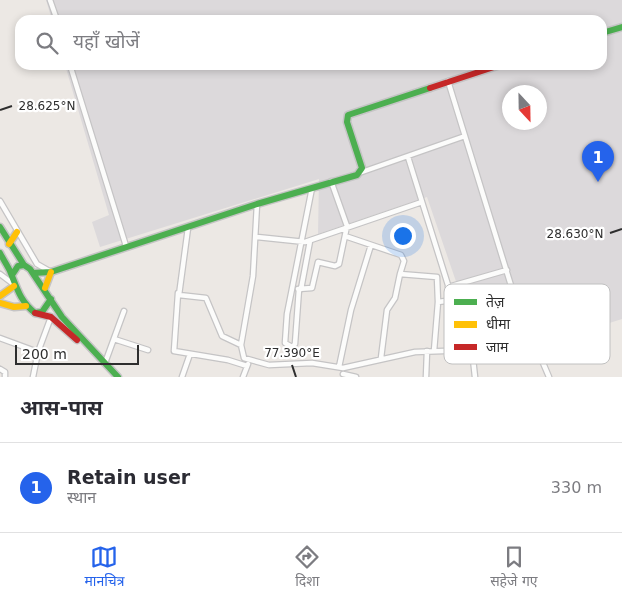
<!DOCTYPE html>
<html lang="hi">
<head>
<meta charset="utf-8">
<style>
	:root { --surface:#fff; --page:#f2f2f3; --text:#2b2b33; --muted:#7c7c81; --line:#e1e1e2; --accent:#2563eb }
	body { margin:0; font-family:"DejaVu Sans","Noto Sans Devanagari",sans-serif; background:var(--page); color:var(--text) }
	.compass { position:absolute; left:502px; top:85px; width:45px; height:45px; border-radius:50%; background:var(--surface); box-shadow:0 2px 8px #0003; rotate:158deg }
	.scale { position:absolute; left:15px; bottom:12px; width:124px; box-sizing:border-box; padding-left:5px; border:2px solid #2e2e2e; border-top:0; font-size:14px; line-height:18px; white-space:nowrap; color:#2e2e2e; -webkit-text-stroke:4px #fff; paint-order:stroke }
	.you { position:absolute; left:402px; top:235px; width:18px; height:18px; margin:-12px; border:4px solid #fff; border-radius:50%; background:#1a73e8; box-shadow:0 0 0 8px #1a73e833 }
	.badge { display:grid; place-items:center; width:32px; height:32px; border-radius:50%; background:var(--accent); color:#fff; font-size:16px; font-weight:700 }
	.pin { position:absolute; translate:-50% -41px; filter:drop-shadow(0 1px 2px #0008) }
	.pin::after { content:''; position:absolute; top:26px; width:18px; height:15px; background:inherit; clip-path:polygon(0 0,100% 0,50% 100%) }
	.list { margin:0; padding:0; list-style:none }
	h2 { display:flex; justify-content:space-between; align-items:center; height:65px; margin:0; padding:0 20px; font-size:21px }
	h2 small { font-size:16px; font-weight:400; color:var(--muted) }
	.list li { display:grid; grid-template-columns:32px 1fr auto; gap:15px; align-items:center; box-sizing:border-box; height:90px; padding:0 20px; border-top:1px solid var(--line) }
	.list b { display:block; font-size:19px; white-space:nowrap }
	.list p { margin:0; font-size:16px; white-space:nowrap; color:var(--muted) }
	.list em { font-size:16px; font-style:normal; color:var(--muted) }
	.icon { flex:none; width:28px; height:28px; fill:none; stroke:currentColor; stroke-width:2; stroke-linecap:round; stroke-linejoin:round }
	.map { position:relative; flex:none; width:622px; height:377px; overflow:hidden }
	.search { position:absolute; background:var(--surface); box-shadow:0 2px 8px #0003; left:15px; right:15px; top:15px; height:55px; display:flex; align-items:center; gap:12px; box-sizing:border-box; padding:0 18px; border-radius:15px; color:var(--muted); font-size:19px }
	.sheet { height:155px; background:var(--surface) }
	nav { display:flex; justify-content:space-around; align-items:center; box-sizing:border-box; height:70px; border-top:1px solid var(--line); background:var(--surface); font-size:14px; color:var(--muted) }
	nav a { display:grid; justify-items:center; gap:2px }
	nav .on { color:var(--accent) }
	.map>svg:first-child { display:block }
	.industrial { fill:#dcd9db; fill-rule:evenodd }
	.lines { fill:none; stroke-linecap:round; stroke-linejoin:round }
	.street-casing { stroke:#c5c4c5; stroke-width:7 }
	.fast-casing { stroke:#c5c4c5; stroke-width:9 }
	.slow-casing { stroke:#c5c4c5; stroke-width:9 }
	.jam-casing { stroke:#c5c4c5; stroke-width:9 }
	.street { stroke:#fcfcfb; stroke-width:4.5 }
	.fast { stroke:#4caf50; stroke-width:6 }
	.slow { stroke:#ffc107; stroke-width:6 }
	.jam { stroke:#c62828; stroke-width:6 }
	.ticks { fill:none; stroke:#2e2e2e; stroke-width:2 }
	.key { fill:#fff; stroke:#c0c0c0; stroke-width:1 }
	.key-label { font-size:14px; fill:#2e2e2e }
	.ticks-label { font-size:12px; text-anchor:middle; fill:#2e2e2e; stroke:#fff; stroke-width:4.5; stroke-linejoin:round; paint-order:stroke }
</style>
</head>
<body>
<div class="map">
<svg width="622" height="377" viewBox="0 0 622 377">
	<rect width="100%" height="100%" fill="#ece8e4"/>
	<path class="industrial" d="M 46,0 L 622,0 L 622,319 L 543,344 L 519,287 L 461,296 L 427,197 L 318,234 L 319,179 L 100,247 L 92,222 L 109,215 L 65,65 L 602,65 L 602,20 L 52,20 ZM 510,92 L 540,92 L 540,122 L 510,122 Z"/>
	<g class="lines">
		<g class="street-casing">
			<path id="street" d="M 50,0 L 57,20
				M 70,65 L 126,246
				M 448,81 L 513,292 L 549,377
				M 408,157 L 453,301
				M 362,172 L 465,136
				M 0,201 L 37,264 L 51,272
				M 257,204 L 253,276 L 241,345 L 244,358 L 269,365 L 312,363 L 343,368 L 415,352 L 472,350 L 540,355
				M 188,228 L 179,295 L 206,298 L 222,336 L 241,345
				M 345,236 L 401,255 L 404,261 L 400,274 L 437,277 L 438,302 L 513,292
				M 257,237 L 305,242 L 422,202
				M 0,274 L 12,283
				M 448,287 L 507,270
				M 298,289 L 312,288 L 318,262 L 335,266 L 339,264 L 347,226 L 331,181
				M 299,289 L 295,344 L 292,347 L 285,343 L 287,314 L 312,188
				M 301,289 L 310,241
				M 178,293 L 174,351 L 228,360 L 247,366
				M 0,338 L 38,352
				M 114,339 L 148,350
				M 472,350 L 475,377
				M 434,351 L 438,302
				M 495,352 L 497,308 L 505,301 L 507,293
				M 381,358 L 387,310 L 395,298 L 400,274
				M 105,363 L 124,311
				M 339,367 L 351,310 L 371,245
				M 0,369 L 5,372 L 5,377
				M 343,374 L 356,377
				M 33,377 L 38,352 L 51,317
				M 182,377 L 190,354
				M 243,377 L 248,364
				M 426,377 L 427,351"/>
		</g>
		<g class="fast-casing">
			<path id="fast" d="M 602,33 L 622,27
				M 0,227 L 24,265
				M 0,253 C 3,259 7,265 10,271 C 17,288 20,301 35,313 L 42,312 L 51,299
				M 33,273 L 51,272 L 257,204 L 357,175 L 362,168 L 347,122 L 348,115 L 430,88
				M 12,275 L 18,266 L 24,265 L 30,269 L 62,317 L 118,377"/>
		</g>
		<g class="slow-casing">
			<path id="slow" d="M 9,244 L 17,232
				M 45,288 L 51,272
				M 0,296 L 14,286
				M 0,303 L 14,307 L 26,306"/>
		</g>
		<g class="jam-casing">
			<path id="jam" d="M 430,88 L 500,65
				M 35,313 L 51,317 L 77,340"/>
		</g>
		<use href="#street" class="street"/>
		<use href="#fast" class="fast"/>
		<use href="#slow" class="slow"/>
		<use href="#jam" class="jam"/>
	</g>
	<path class="ticks" d="M 0,110 L 12,106M 610,233 L 622,229M 292,365 L 296,377"/>
	<rect x="444" y="284" width="166" height="80" rx="8" class="key"/>
	<rect x="454" y="299" width="23" height="6" fill="#4caf50"/>
	<rect x="454" y="321" width="23" height="7" fill="#ffc107"/>
	<rect x="454" y="344" width="23" height="6" fill="#c62828"/>
	<g class="key-label">
		<text x="486" y="307">तेज़</text>
		<text x="486" y="329">धीमा</text>
		<text x="486" y="352">जाम</text>
	</g>
	<g class="ticks-label">
		<text x="47" y="110">28.625°N</text>
		<text x="575" y="238">28.630°N</text>
		<text x="292" y="357">77.390°E</text>
	</g>
</svg>
<svg class="compass" viewBox="-18 -18 36 36"><path d="M0-13l5 13h-10z" fill="#e53935"/><path d="M0 13l5-13h-10z" fill="#7c7c81"/></svg>
<div class="scale">200 m</div>
<div class="you"></div>
<div class="pin badge" style="left:598px;top:182px">1</div>
<div class="search"><svg class="icon" aria-label="search" viewBox="0 0 24 24"><circle cx="10" cy="10" r="6"/><path d="M15 15l6 6"/></svg>यहाँ खोजें</div>
</div>
<section class="sheet">
<h2>आस-पास<small></small></h2>
<ul class="list">
<li><span class="badge">1</span><div><b>Retain user</b><p>स्थान</p></div><em>330 m</em></li>
</ul>
</section>
<nav>
<a class="on"><svg class="icon" aria-label="map" viewBox="0 0 24 24"><path d="M3 6l6-2 6 2 6-2v14l-6 2-6-2-6 2zM9 4v14M15 6v14"/></svg>मानचित्र</a>
<a><svg class="icon" aria-label="directions" viewBox="0 0 24 24"><path d="M12 3l9 9-9 9-9-9zM9 14v-3h6M13 9l2 2-2 2"/></svg>दिशा</a>
<a><svg class="icon" aria-label="saved" viewBox="0 0 24 24"><path d="M7 4h10v16l-5-4-5 4z"/></svg>सहेजे गए</a>
</nav>
</body>
</html>
